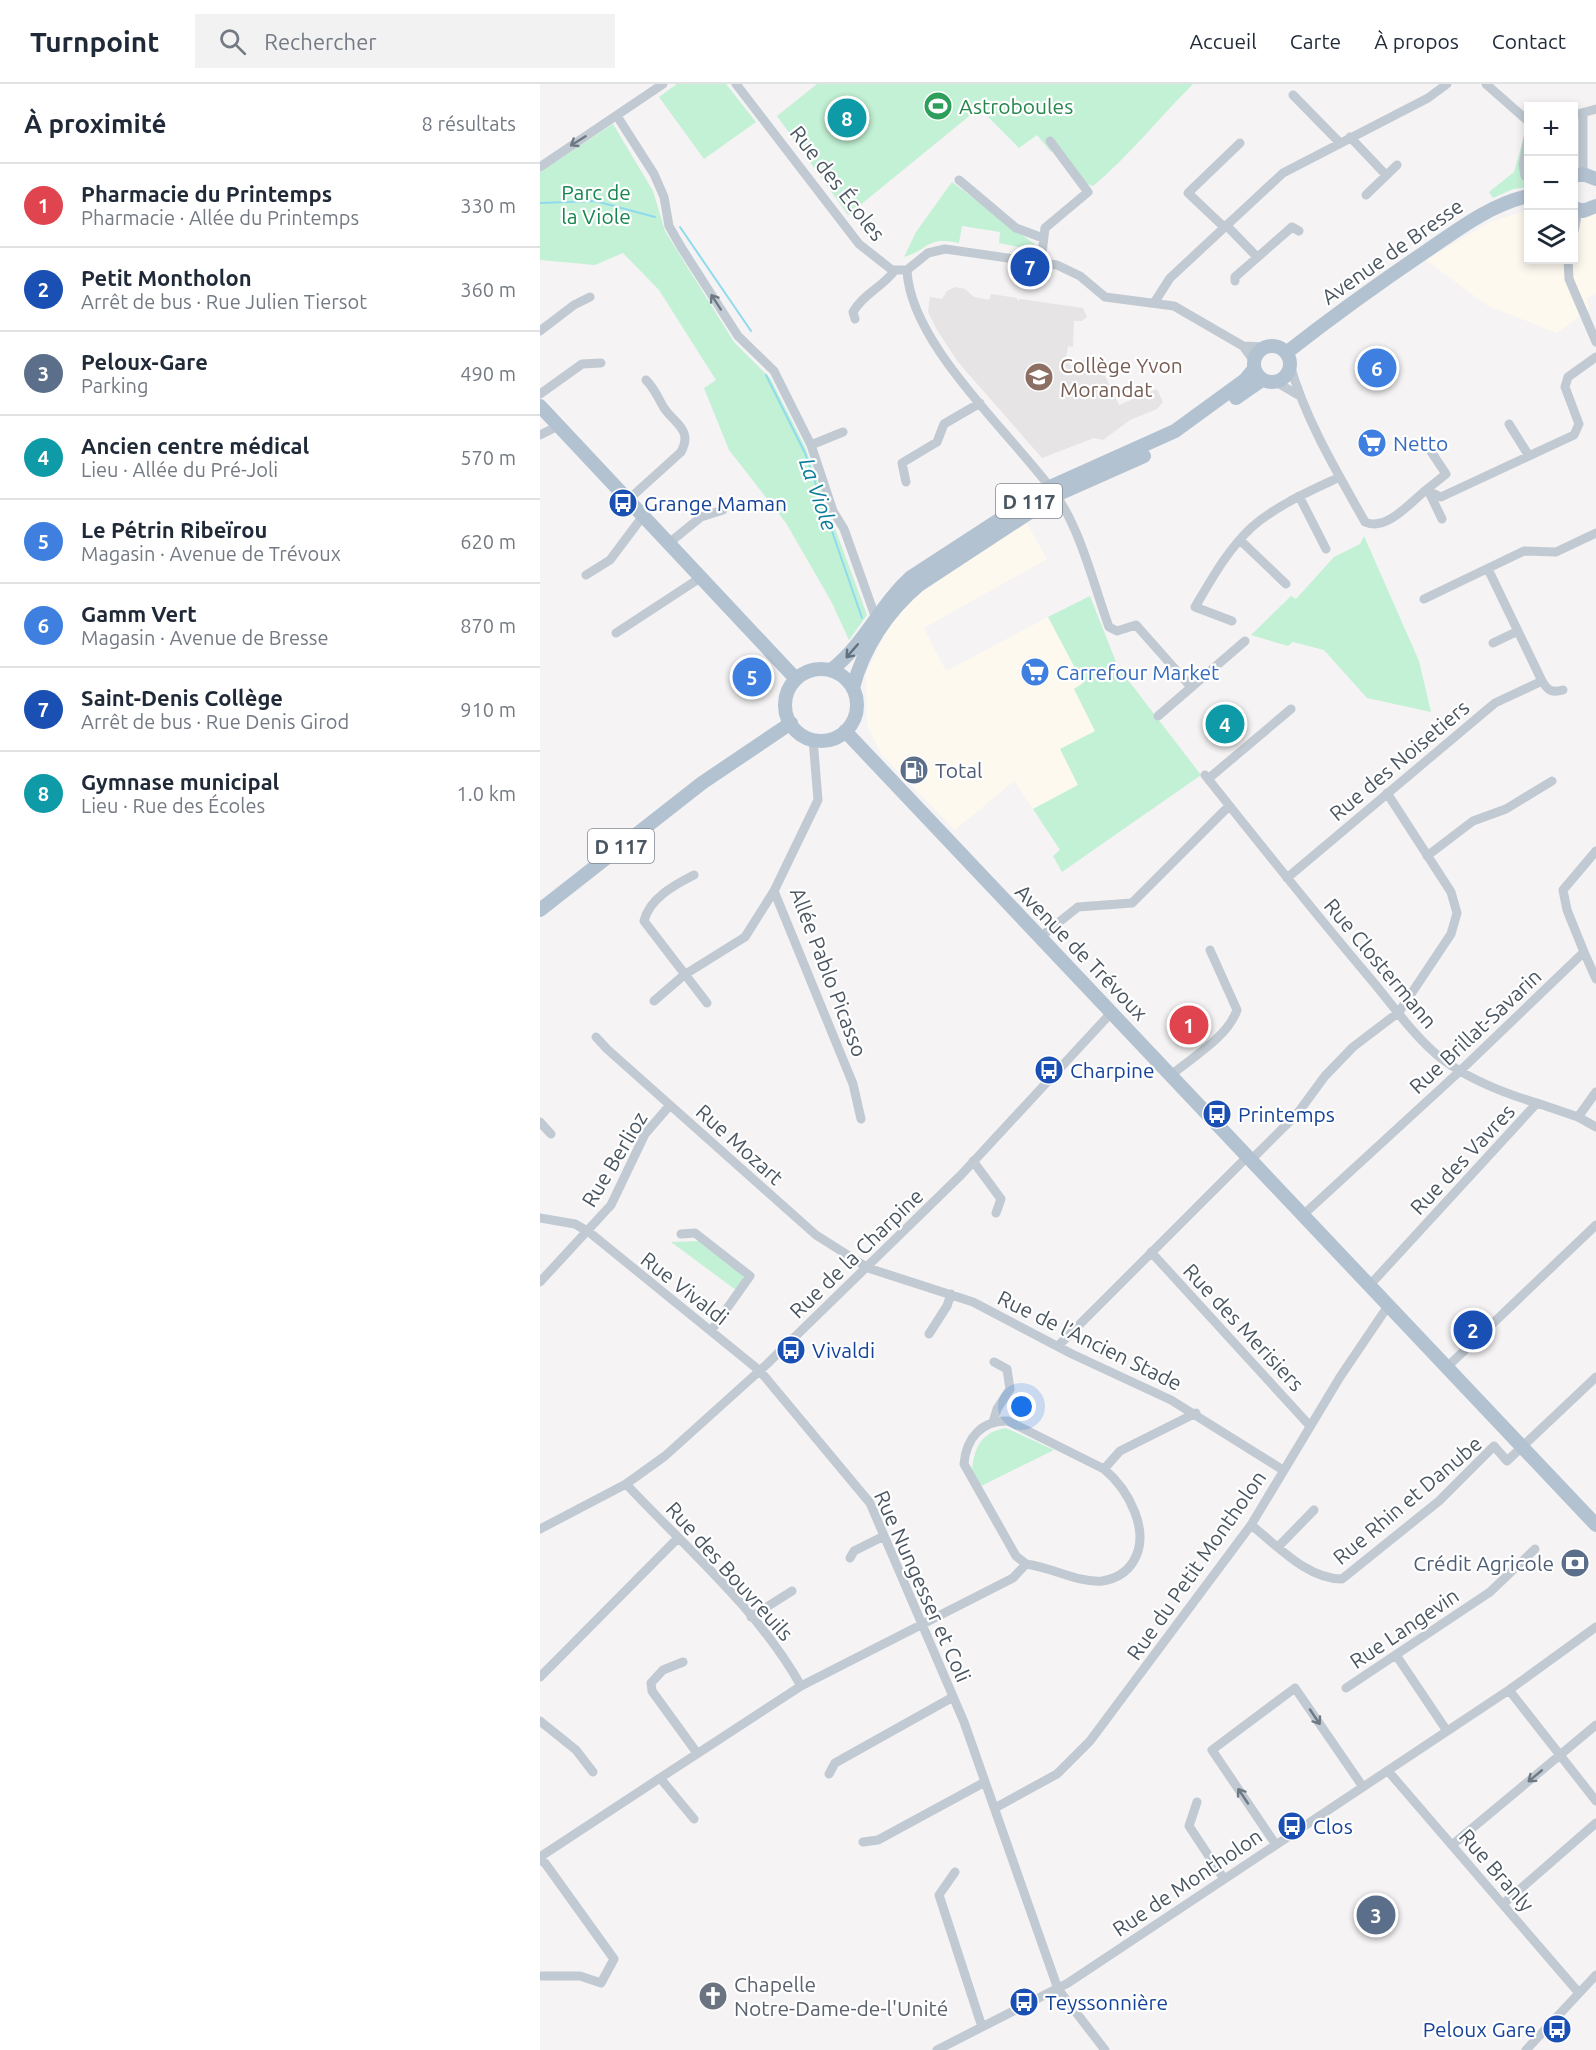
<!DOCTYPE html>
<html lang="fr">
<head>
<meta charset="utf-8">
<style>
	:root { --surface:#fff; --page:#f2f2f3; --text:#1f2937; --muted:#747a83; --line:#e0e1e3; --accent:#db2777 }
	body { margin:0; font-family:Ubuntu,sans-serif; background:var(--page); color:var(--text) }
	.controls { position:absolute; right:18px; top:18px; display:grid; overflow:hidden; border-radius:0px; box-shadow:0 3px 9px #0003 }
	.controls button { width:54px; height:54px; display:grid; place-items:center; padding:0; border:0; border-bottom:2px solid var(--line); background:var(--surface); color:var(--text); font:30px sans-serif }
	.you { position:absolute; left:482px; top:1323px; width:21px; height:21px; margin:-15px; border:4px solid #fff; border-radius:50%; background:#1a73e8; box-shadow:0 0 0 9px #1a73e833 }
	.badge { display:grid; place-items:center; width:39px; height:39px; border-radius:50%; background:var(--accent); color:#fff; font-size:20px; font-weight:700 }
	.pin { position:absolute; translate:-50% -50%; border:3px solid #fff; box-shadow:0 2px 6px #0006 }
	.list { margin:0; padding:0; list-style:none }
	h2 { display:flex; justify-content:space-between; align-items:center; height:78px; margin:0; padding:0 24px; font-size:26px }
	h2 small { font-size:20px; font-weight:400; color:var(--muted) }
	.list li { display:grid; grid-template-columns:39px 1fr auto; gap:18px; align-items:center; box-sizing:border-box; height:84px; padding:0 24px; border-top:2px solid var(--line) }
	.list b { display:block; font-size:22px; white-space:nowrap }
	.list p { margin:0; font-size:20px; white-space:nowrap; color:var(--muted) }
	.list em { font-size:20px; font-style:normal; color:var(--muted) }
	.icon { flex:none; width:33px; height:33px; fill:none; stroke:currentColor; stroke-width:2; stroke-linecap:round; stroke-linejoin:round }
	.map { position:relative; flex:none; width:1056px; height:1966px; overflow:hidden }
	header { display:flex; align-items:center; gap:36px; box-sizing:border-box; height:84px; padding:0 30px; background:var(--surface); border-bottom:2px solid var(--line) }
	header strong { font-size:28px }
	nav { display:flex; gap:33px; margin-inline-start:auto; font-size:21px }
	.search { width:420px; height:54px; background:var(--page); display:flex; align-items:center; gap:15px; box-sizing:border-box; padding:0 21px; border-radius:0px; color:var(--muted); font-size:22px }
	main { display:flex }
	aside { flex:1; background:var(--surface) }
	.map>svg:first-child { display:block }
	.commercial { fill:#fdf9ef }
	.education { fill:#e6e4e5 }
	.green { fill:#c3f1d5 }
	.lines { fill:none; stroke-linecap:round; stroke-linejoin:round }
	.stream { stroke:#90daee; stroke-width:2 }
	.minor { stroke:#c1cad2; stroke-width:9 }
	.primary { stroke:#b3c2d1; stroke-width:14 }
	.oneway { stroke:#6e7983 }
	.oneway2 { stroke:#64717d }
	.labels { text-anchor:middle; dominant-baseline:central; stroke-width:4.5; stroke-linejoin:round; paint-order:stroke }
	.shield { fill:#fff; stroke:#808990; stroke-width:1.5 }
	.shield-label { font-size:20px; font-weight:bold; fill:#4a5661 }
	.leisure-label { font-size:21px; fill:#27864d; stroke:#fff; text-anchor:start }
	.street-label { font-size:21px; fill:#4a5661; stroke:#fff }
	.park-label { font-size:21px; fill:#17864f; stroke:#fff }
	.education-label { font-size:21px; fill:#785e54; stroke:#fff; text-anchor:start }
	.shop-label { font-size:21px; fill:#366cbe; stroke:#fff; text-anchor:start }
	.transit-label { font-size:21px; fill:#164399; stroke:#fff; text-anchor:start }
	.service-label { font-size:21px; fill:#4e5e75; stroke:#fff; text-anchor:start }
	.worship-label { font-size:21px; fill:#5b616d; stroke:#fff; text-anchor:start }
	.water-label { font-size:22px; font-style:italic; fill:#0c7c9b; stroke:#fff }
</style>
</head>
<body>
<header>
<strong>Turnpoint</strong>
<div class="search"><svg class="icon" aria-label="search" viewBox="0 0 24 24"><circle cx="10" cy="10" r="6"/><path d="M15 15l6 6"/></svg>Rechercher</div>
<nav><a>Accueil</a><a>Carte</a><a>À propos</a><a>Contact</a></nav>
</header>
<main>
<aside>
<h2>À proximité<small>8 résultats</small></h2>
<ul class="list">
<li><span class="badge" style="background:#e0444e">1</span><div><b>Pharmacie du Printemps</b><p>Pharmacie · Allée du Printemps</p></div><em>330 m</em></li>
<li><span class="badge" style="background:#1a4fb4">2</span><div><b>Petit Montholon</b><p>Arrêt de bus · Rue Julien Tiersot</p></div><em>360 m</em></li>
<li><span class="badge" style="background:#5c6f8a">3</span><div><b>Peloux-Gare</b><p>Parking</p></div><em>490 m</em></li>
<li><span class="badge" style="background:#0f9aa8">4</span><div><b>Ancien centre médical</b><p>Lieu · Allée du Pré-Joli</p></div><em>570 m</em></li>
<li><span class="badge" style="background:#3f7fe0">5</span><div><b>Le Pétrin Ribeïrou</b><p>Magasin · Avenue de Trévoux</p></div><em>620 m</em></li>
<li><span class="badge" style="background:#3f7fe0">6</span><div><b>Gamm Vert</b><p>Magasin · Avenue de Bresse</p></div><em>870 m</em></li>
<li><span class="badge" style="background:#1a4fb4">7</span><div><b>Saint-Denis Collège</b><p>Arrêt de bus · Rue Denis Girod</p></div><em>910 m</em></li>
<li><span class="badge" style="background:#0f9aa8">8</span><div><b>Gymnase municipal</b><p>Lieu · Rue des Écoles</p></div><em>1.0 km</em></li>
</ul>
</aside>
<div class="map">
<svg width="1056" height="1966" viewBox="0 0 1056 1966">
	<rect width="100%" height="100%" fill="#f5f3f3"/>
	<path class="commercial" d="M 988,126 L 988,176 L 1034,176 L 1034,131 L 1048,134 L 1056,129 L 1056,209 L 1046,215 L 1050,224 L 1017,249 L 948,222 L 886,176 L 950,138 Z
		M 486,438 L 507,475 L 384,544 L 406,587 L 508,533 L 543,600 L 534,605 L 555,647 L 538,701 L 493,725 L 474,697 L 415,746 L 341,670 L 327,641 L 326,590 L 343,553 L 366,518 Z"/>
	<path class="education" d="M 415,203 L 425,205 L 434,213 L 449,216 L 451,210 L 477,214 L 477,217 L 480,215 L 543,224 L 547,233 L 542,237 L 534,237 L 533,263 L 528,262 L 526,274 L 530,282 L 555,271 L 579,321 L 617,305 L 623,318 L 617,325 L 590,336 L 563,356 L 554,354 L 502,374 L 418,278 L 397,246 L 388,228 L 390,213 L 402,215 L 407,207 Z"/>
	<path class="green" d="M 137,0 L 186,0 L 216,38 L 164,75 L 119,13 Z
		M 277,0 L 653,0 C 619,34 589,72 553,102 L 545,99 L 517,63 L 511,68 L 497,51 L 479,64 L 439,24 L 308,131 L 237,32 Z
		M 73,40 L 113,107 L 125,147 L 194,258 L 230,294 L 265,363 L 327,531 L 309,556 L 291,517 L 246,439 L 189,366 L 164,304 L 176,296 L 119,206 L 83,169 L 55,181 L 0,176 L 0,88 Z
		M 988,51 L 988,103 L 973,105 L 953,114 L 949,108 L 974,88 L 984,52 Z
		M 412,98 L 497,162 L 496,167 L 459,159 L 460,148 L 422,142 L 419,159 C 385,152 391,165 364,173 L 376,148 Z
		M 824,452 L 879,577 L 891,628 L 827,614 L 784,566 L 753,558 L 748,562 L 711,551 L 751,512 L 756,515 L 794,473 L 820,460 Z
		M 550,512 L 578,583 L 661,691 L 522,788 L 513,772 L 520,766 L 493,725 L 538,701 L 520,665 L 555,647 L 534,605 L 543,599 L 508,533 Z
		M 159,1157 L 203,1191 L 203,1196 L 196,1206 L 131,1158 Z
		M 466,1344 L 514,1366 L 441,1402 L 432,1385 C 435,1362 442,1348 466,1344 Z"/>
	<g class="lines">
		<path class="stream" d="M 0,119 L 55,117 L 115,133
			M 140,143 L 211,247
			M 226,291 L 265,369 L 322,534"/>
		<path class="minor" d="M 196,0 L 319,160 L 352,186 L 367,186
			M 946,0 L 988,37
			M 753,11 L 800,59
			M 1034,31 L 1056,25
			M 77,32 L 114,90 L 124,113 L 129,142 L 141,163 L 198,252 L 234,287 L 271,361 L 293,427 L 304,445 L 334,529 L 341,536
			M 810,53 L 846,91
			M 0,83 L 123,0
			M 1043,90 L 1043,29
			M 985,92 L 983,81 L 988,54
			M 419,96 L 476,144 L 503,154
			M 826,111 L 857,81
			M 686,141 L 717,173
			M 684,143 L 648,109 L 700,59
			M 1034,147 L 1038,127
			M 1028,176 L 1029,195 L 1056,258
			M 501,178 L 505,144 L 548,108 L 510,57
			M 367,186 C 370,261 473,351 516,411 C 541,447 554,502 569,543 L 577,547 L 596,541 L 651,603
			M 367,186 L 388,169 L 405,165 L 517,181 L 540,192 L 565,213 L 634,222 L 703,262 L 714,277
			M 695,197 L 695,193 L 752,143 L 759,147
			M 614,219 L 630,194 L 743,89 L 888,14 L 907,0
			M 315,235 L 313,228 C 323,210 343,203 355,186
			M 0,247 L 34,221 L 50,213
			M 703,262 L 725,263
			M 750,281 C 766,337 797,388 825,438 C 846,448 871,418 886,406 L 901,413 L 1034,351 L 1039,340 L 1025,303 L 1028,293 L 1056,273
			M 736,298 L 758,311
			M 0,310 L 42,280 L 61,279
			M 969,340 L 989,372
			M 0,351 L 18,342
			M 271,361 L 303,348
			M 366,398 L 362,379 L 397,358 L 404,340 L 440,319
			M 886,406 L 906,390 L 890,366
			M 890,410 L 902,435
			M 759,412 L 786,465
			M 88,416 L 141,368 C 153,346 135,340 124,324 C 118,314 115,305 106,296
			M 700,456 L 746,500
			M 129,459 L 161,433 L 183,426
			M 948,485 L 1002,597 C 1008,607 1012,609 1023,606
			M 46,491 L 70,476 L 103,432
			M 884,515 L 984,467 L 1016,468 L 1056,449
			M 692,537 L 655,523 C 671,496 688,465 712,443 C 737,421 770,407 800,393
			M 76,549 L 160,494
			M 953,559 L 978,547
			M 618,632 L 705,557
			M 665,691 C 719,759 773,827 829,893 C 852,920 874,953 902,975 C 930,996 963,1009 997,1019
			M 668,695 L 751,625
			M 887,772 L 933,737 L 966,725 L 1012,697
			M 154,791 C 134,801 109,815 104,837 L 167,919
			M 747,794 L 955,619 L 1002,597
			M 234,807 L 313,1000 L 321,1035
			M 499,854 L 538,823 L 592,819 L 689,722
			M 1044,868 L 1056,895
			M 114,917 L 144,891 L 205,853 L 234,807 L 278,716 L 273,655
			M 56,953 L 67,965 L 276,1151 L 328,1184 L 433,1218 L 532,1270 L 631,1316 L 743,1386
			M 630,992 C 652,973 687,954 697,926 L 670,866
			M 1038,1033 L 1056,1008
			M 0,1038 L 11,1050
			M 433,1077 L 461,1115 L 456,1129
			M 710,1077 L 757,1030 L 785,992 L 813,963 L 859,928 L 911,850 L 917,829 L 911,808 L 847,709
			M 763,1131 L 920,987 L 1044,868 L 1027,826 L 1023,806 L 1056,767
			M 0,1134 L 35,1140 L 49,1148 L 220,1287 L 330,1419 L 424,1638 L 518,1905 L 565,1966
			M 141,1150 L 155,1149 L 210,1192 L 171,1247
			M 611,1168 L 770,1342
			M 0,1198 L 71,1121 L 105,1050 L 130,1021
			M 829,1202 L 997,1019 L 1038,1033 L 1056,1043
			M 389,1250 L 407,1222 L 411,1210
			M 518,1262 L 707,1073
			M 906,1284 L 1056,1141
			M 453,1338 L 457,1325 L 470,1305 L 467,1285 L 454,1278
			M 86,1400 C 146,1464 218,1525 261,1602
			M 711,1441 C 738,1462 767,1495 802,1495 L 899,1417 L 954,1362 L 967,1377 L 1056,1293
			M 0,1445 L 86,1400 L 125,1372 L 226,1281 L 421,1091 L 571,929
			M 738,1463 L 774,1426
			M 310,1474 L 314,1467 L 344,1452
			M 486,1480 L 476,1472 L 424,1380 C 426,1354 442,1336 468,1337 L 564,1385
			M 211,1533 L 252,1507
			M 856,1571 L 907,1647
			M 143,1578 L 123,1586 L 111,1599 L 112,1607 L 157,1669
			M 0,1593 L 137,1455
			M 806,1604 L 950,1508 L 995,1465
			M 969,1606 L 1056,1717
			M 0,1637 L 36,1666 L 53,1688
			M 848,1687 L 1039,1909
			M 289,1690 L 295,1679 L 413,1613
			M 120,1694 L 261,1602 L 473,1494 L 486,1480 C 511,1483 537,1499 562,1497 C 575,1495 586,1489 593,1478 C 612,1448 588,1405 564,1385 L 580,1367 L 656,1329
			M 657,1718 L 649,1742 L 684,1795
			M 455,1724 L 517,1690 L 550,1657 L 711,1441 L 800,1293 L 848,1222
			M 323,1758 L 338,1756 L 445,1698
			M 736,1761 L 672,1666 L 755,1604 L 823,1703
			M 912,1761 L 1056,1641
			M 0,1773 L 120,1694 L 154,1735
			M 0,1776 L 5,1779 L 74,1875 L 61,1899 L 40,1892 L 0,1892
			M 415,1788 L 399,1811 L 442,1943
			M 963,1820 L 1056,1739
			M 397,1966 L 528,1899 L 969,1606 L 1056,1543
			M 986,1966 L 1056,1891"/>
		<path class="primary" d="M 1034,92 L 1043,90 L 1056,95
			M 1034,124 L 1043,127 L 1056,122
			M714 280a18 18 0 1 1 36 0a18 18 0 1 1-36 0Z
			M 746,269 C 792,233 839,199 888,166 C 920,144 950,121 988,112
			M 696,314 L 722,296
			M 0,322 L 256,595
			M245 621a36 36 0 1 1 72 0a36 36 0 1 1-72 0Z
			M 291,586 C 325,560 340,521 371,493 L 508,404 L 635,347 L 705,296 L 714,285
			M 313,604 C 323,564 348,527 379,501 L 516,411 L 604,372
			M 305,647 L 1056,1441
			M 0,826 L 162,699 L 251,639"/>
	</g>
	<defs><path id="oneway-shaft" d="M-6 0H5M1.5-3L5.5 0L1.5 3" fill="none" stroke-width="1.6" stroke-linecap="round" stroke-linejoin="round" transform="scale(1.5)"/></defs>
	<g class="oneway">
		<use href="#oneway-shaft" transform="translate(38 57) rotate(148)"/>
		<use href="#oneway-shaft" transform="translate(176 218) rotate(-123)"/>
		<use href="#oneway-shaft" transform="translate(775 1633) rotate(56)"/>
		<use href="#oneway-shaft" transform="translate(995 1692) rotate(140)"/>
		<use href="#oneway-shaft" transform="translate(703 1712) rotate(-124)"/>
	</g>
	<use class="oneway2" href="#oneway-shaft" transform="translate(312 567) rotate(131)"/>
	<defs>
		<g id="stadium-disc" transform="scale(1.5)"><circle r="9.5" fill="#2e9e5b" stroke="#fff"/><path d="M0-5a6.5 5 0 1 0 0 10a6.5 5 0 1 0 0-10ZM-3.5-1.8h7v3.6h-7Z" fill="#fff"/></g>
		<g id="school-disc" transform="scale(1.5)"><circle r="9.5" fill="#8d6e63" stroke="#fff"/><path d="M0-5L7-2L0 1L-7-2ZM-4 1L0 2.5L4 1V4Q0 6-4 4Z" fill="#fff"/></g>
		<g id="supermarket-disc" transform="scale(1.5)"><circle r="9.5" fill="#3f7fe0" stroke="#fff"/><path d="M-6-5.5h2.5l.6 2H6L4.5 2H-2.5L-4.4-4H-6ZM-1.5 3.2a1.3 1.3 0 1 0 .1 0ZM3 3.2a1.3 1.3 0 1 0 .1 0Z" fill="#fff"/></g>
		<g id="bus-disc" transform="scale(1.5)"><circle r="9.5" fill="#1a4fb4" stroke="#fff"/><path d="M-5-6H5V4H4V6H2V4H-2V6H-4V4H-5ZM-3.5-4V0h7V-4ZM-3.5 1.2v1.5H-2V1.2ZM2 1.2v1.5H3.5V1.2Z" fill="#fff"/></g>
		<g id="fuel-disc" transform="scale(1.5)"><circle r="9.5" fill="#5c6f8a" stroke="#fff"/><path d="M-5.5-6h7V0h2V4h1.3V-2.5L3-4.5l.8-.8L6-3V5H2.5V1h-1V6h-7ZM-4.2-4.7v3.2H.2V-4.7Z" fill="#fff"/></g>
		<g id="bank-disc" transform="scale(1.5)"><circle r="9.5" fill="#5c6f8a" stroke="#fff"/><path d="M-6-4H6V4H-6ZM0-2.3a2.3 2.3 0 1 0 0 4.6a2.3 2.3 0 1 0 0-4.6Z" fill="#fff"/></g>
		<g id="church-disc" transform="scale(1.5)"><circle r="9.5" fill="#6b7280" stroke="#fff"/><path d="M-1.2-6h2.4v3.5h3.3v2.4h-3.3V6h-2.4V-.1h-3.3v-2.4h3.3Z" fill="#fff"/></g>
	</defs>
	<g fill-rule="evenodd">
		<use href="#stadium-disc" x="398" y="22"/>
		<use href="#school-disc" x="499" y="293"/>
		<use href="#supermarket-disc" x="832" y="359"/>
		<use href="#bus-disc" x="83" y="419"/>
		<use href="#supermarket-disc" x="495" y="588"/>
		<use href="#fuel-disc" x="374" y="686"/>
		<use href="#bus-disc" x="509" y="986"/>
		<use href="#bus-disc" x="677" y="1030"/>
		<use href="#bus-disc" x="251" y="1266"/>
		<use href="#bank-disc" x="1035" y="1479"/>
		<use href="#bus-disc" x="752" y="1742"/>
		<use href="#church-disc" x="173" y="1912"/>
		<use href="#bus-disc" x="484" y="1918"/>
		<use href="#bus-disc" x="1017" y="1945"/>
	</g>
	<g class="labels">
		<g class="shield">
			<rect x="456" y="400" width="66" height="34" rx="4.5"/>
			<rect x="48" y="745" width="66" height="34" rx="4.5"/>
		</g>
		<g class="shield-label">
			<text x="489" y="417">D 117</text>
			<text x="81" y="762">D 117</text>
		</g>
		<g class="leisure-label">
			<text x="419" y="22">Astroboules</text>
		</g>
		<g class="street-label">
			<text transform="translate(298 99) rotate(52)">Rue des Écoles</text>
			<text transform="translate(852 167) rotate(-35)">Avenue de Bresse</text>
			<text transform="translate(859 676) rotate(-40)">Rue des Noisetiers</text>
			<text transform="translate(542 868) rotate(46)">Avenue de Trévoux</text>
			<text transform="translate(841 879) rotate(50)">Rue Clostermann</text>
			<text transform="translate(289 888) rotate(69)">Allée Pablo Picasso</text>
			<text transform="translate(935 947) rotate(-43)">Rue Brillat-Savarin</text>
			<text transform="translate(200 1060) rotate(42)">Rue Mozart</text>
			<text transform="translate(74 1075) rotate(-59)">Rue Berlioz</text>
			<text transform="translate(922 1075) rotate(-47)">Rue des Vavres</text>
			<text transform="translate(316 1169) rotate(-44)">Rue de la Charpine</text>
			<text transform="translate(145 1204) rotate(38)">Rue Vivaldi</text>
			<text transform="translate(704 1243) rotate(47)">Rue des Merisiers</text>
			<text transform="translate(550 1256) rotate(26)">Rue de l’Ancien Stade</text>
			<text transform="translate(867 1416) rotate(-40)">Rue Rhin et Danube</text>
			<text transform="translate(656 1481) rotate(-55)">Rue du Petit Montholon</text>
			<text transform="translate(190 1487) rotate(48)">Rue des Bouvreuils</text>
			<text transform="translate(383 1502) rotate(66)">Rue Nungesser et Coli</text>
			<text transform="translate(864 1544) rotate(-34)">Rue Langevin</text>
			<text transform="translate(957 1786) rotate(49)">Rue Branly</text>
			<text transform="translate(647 1798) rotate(-34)">Rue de Montholon</text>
		</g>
		<g class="park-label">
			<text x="56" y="108">Parc de<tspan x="56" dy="24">la Viole</tspan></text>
		</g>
		<g class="education-label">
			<text x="520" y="281">Collège Yvon<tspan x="520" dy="24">Morandat</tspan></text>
		</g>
		<g class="shop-label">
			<text x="853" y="359">Netto</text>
			<text x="516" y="588">Carrefour Market</text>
		</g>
		<g class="transit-label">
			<text x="104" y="419">Grange Maman</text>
			<text x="530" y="986">Charpine</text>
			<text x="698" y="1030">Printemps</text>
			<text x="272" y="1266">Vivaldi</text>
			<text x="773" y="1742">Clos</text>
			<text x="505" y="1918">Teyssonnière</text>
			<text x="996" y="1945" text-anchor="end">Peloux Gare</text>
		</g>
		<g class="service-label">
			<text x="395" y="686">Total</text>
			<text x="1014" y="1479" text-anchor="end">Crédit Agricole</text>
		</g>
		<g class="worship-label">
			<text x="194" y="1900">Chapelle<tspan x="194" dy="24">Notre-Dame-de-l'Unité</tspan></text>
		</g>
		<g class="water-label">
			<text transform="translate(279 410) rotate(71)">La Viole</text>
		</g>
	</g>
</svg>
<div class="controls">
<button>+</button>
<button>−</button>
<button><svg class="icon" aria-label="layers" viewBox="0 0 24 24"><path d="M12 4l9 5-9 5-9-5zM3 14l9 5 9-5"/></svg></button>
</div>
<div class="you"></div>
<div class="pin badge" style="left:649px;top:941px;background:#e0444e">1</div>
<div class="pin badge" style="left:933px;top:1246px;background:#1a4fb4">2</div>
<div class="pin badge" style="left:836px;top:1831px;background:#5c6f8a">3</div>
<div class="pin badge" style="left:685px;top:640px;background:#0f9aa8">4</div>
<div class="pin badge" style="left:212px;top:593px;background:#3f7fe0">5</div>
<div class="pin badge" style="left:837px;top:284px;background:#3f7fe0">6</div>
<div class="pin badge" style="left:490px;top:183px;background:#1a4fb4">7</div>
<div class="pin badge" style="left:307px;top:34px;background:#0f9aa8">8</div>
</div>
</main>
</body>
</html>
